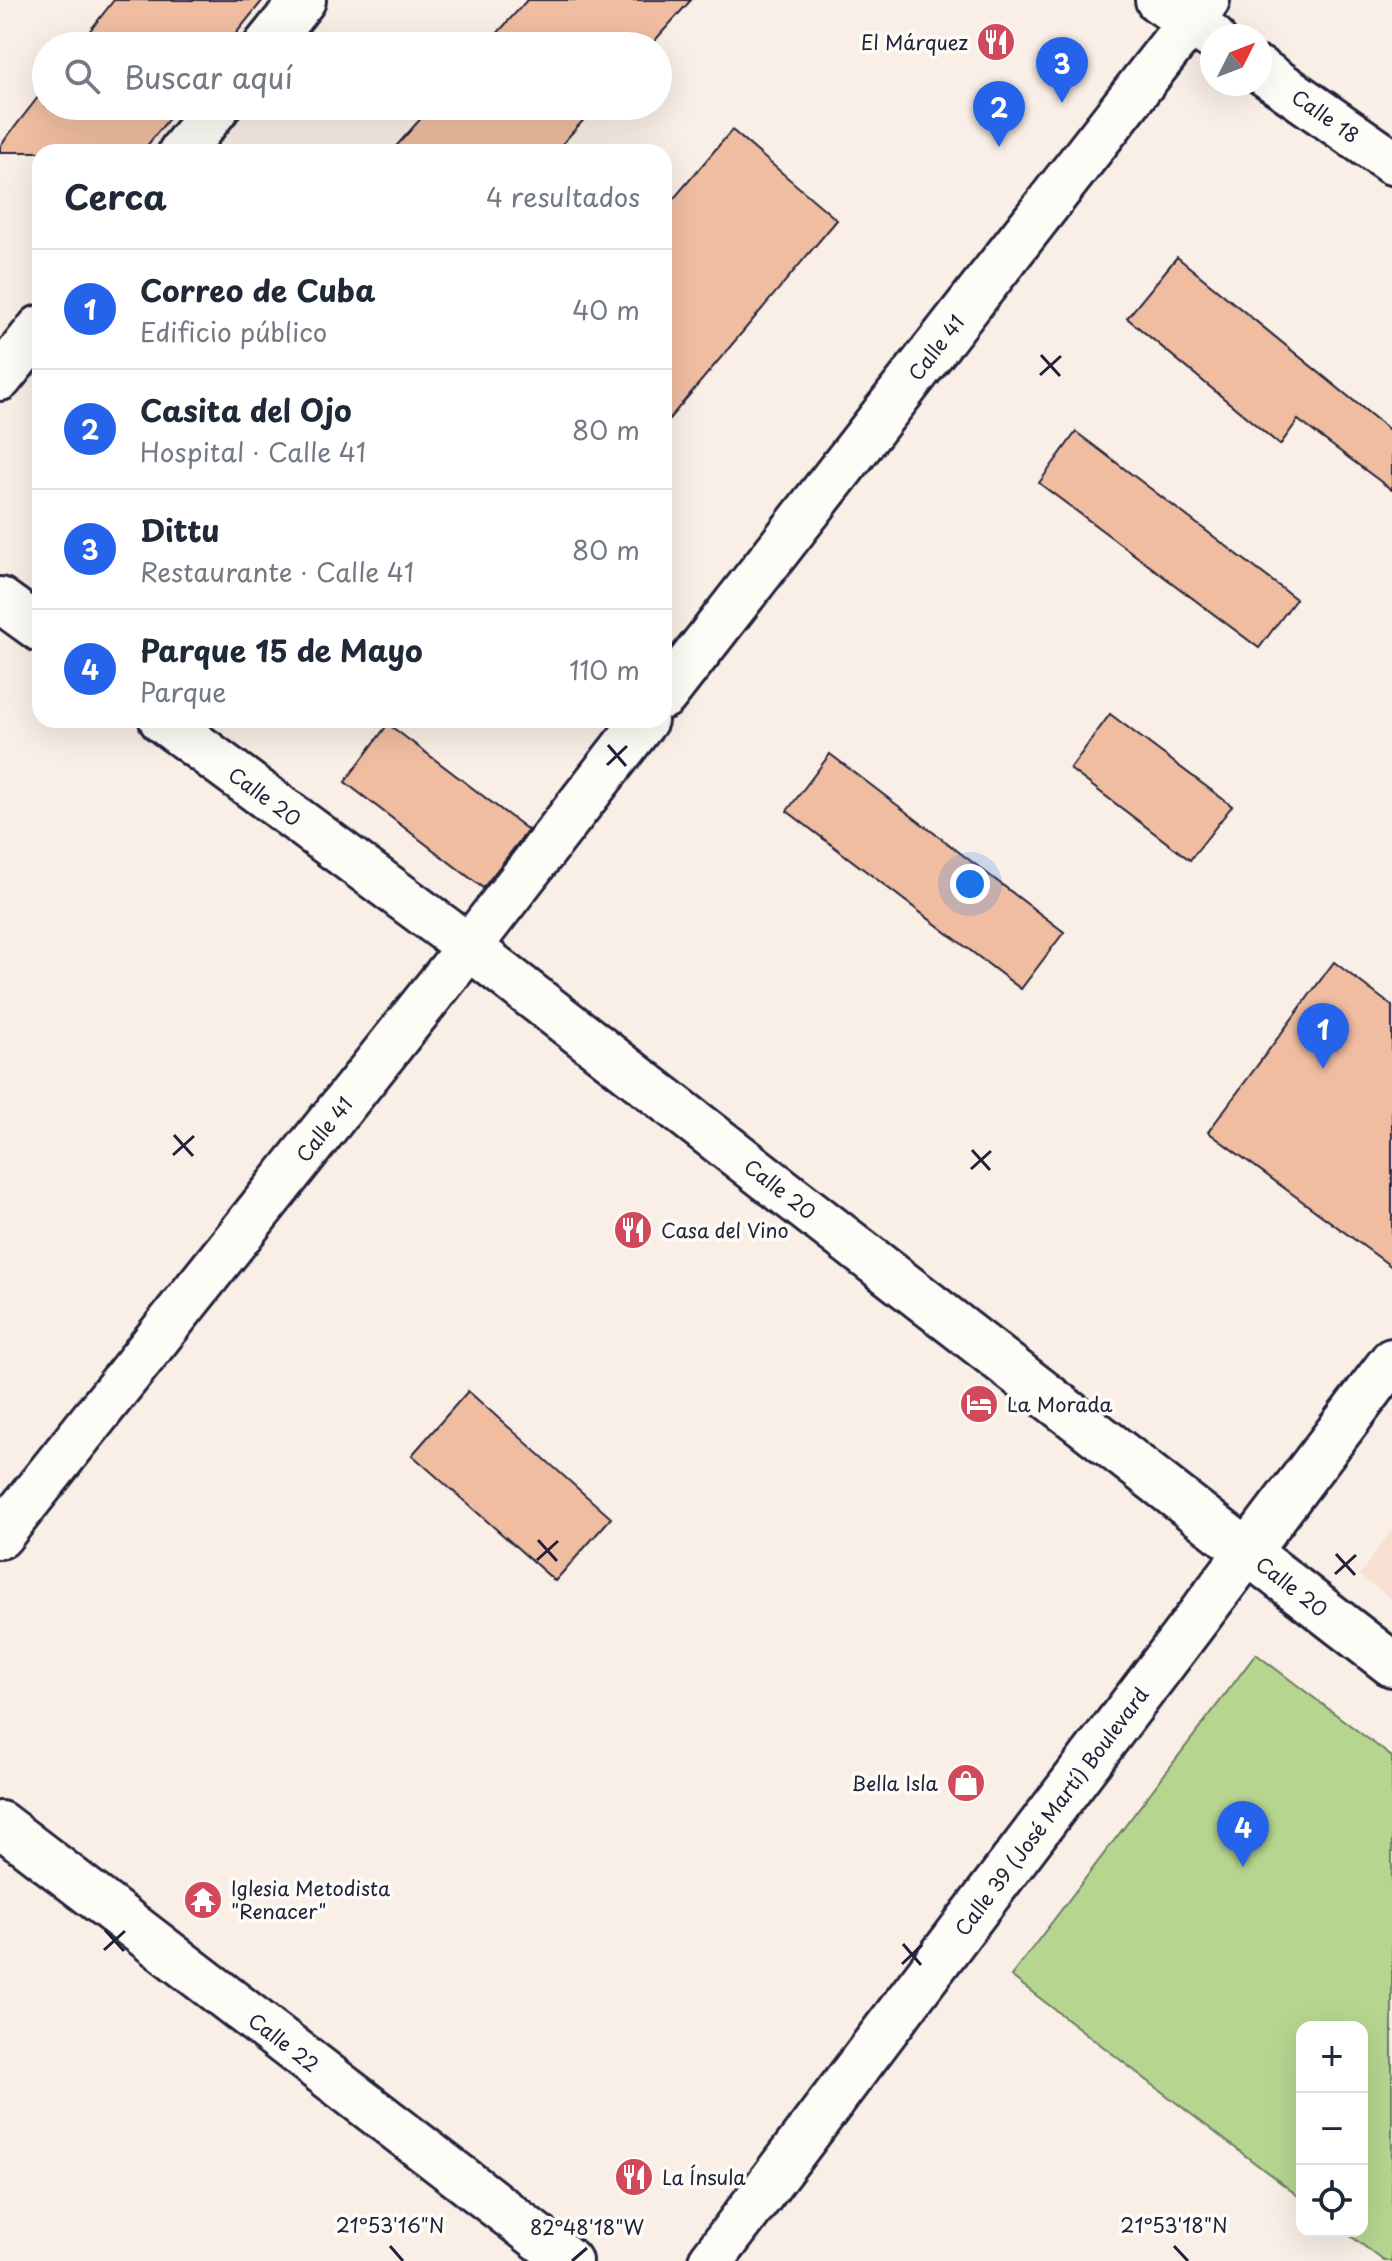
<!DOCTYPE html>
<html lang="es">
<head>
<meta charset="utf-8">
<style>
	:root { --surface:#fff; --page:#f6f6f7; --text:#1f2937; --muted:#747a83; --line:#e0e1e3; --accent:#2563eb }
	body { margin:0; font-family:"Playpen Sans",sans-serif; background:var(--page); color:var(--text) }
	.controls { position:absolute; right:24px; bottom:24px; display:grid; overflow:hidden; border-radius:16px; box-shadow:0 8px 32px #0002 }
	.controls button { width:72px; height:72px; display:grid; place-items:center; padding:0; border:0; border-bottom:2px solid var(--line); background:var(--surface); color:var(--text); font:40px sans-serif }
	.compass { position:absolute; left:1200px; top:24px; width:72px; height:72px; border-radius:50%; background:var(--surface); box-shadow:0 8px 32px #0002; rotate:48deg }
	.you { position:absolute; left:970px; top:884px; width:28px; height:28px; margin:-20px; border:6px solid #fff; border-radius:50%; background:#1a73e8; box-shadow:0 0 0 12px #1a73e833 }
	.badge { display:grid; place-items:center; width:52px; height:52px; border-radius:50%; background:var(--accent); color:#fff; font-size:26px; font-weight:700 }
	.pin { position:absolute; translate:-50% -66px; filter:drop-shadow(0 2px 4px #0008) }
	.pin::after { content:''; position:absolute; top:42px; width:28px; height:24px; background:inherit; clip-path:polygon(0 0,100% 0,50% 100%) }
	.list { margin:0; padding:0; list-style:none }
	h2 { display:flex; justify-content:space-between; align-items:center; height:104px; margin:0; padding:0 32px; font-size:34px }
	h2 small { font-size:26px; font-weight:400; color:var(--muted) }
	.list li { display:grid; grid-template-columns:52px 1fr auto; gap:24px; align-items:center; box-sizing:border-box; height:120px; padding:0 32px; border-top:2px solid var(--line) }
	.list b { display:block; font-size:30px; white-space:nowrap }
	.list p { margin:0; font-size:26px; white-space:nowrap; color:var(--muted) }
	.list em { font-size:26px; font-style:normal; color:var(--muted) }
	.icon { flex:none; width:44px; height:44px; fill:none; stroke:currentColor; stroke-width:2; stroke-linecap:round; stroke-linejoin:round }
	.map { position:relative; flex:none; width:1392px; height:2261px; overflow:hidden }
	.search { position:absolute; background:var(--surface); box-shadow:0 8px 32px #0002; left:32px; top:32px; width:640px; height:88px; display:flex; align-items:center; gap:20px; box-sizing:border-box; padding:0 28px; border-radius:44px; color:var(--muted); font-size:30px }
	.panel { position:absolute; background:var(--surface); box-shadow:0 8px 32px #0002; left:32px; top:144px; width:640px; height:584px; border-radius:24px }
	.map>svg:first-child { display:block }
	.built { fill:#f7e0d1 }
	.green { fill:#b6d690; stroke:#6c7c66; stroke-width:2 }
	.building { fill:#f0bda1; stroke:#22223b; stroke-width:2 }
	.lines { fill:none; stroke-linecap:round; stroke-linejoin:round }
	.pedestrian-casing { stroke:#22223b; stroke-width:50 }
	.minor-casing { stroke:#22223b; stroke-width:50 }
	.tertiary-casing { stroke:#22223b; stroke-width:50 }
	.primary-casing { stroke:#22223b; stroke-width:50 }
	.pedestrian { stroke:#fdfcf7; stroke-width:44 }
	.minor { stroke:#fdfcf7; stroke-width:44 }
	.tertiary { stroke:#fdfcf7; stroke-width:44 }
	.primary { stroke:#fdfcf7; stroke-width:44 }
	.ticks { fill:none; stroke:#22223b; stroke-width:3 }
	.labels { text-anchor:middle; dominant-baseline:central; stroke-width:7; stroke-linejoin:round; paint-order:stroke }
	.poi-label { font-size:20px; fill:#22223b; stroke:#fdfcf7; text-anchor:start }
	.street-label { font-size:20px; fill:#22223b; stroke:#fdfcf7 }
	.ticks-label { font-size:20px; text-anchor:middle; fill:#22223b; stroke:#fdfcf7; stroke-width:7; stroke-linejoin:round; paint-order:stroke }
</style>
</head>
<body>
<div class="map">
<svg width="1392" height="2261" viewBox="0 0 1392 2261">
	<rect width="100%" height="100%" fill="#faefe6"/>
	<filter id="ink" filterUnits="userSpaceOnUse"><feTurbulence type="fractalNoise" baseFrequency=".0125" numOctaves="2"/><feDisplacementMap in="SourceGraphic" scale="16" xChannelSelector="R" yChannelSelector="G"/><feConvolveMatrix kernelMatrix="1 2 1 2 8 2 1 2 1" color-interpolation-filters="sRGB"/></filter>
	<g filter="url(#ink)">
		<path class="built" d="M 1392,1530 L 1392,1599 L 1359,1575 Z"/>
		<path class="green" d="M 1256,1654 L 1392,1757 L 1392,2261 L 1384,2261 L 1344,2231 L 1362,2231 L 1362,2027 L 1302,2027 L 1302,2199 L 1011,1976 Z"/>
		<path class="building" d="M 114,0 L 263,0 L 226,46 L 78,46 Z
			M 527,0 L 691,0 L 650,46 L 486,46 Z
			M 46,87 L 46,106 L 179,106 L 142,152 L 0,152 L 0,146 Z
			M 432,106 L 596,106 L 555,152 L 391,152 Z
			M 732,130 L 837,220 L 664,425 L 664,210 Z
			M 1177,257 L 1392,432 L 1392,490 L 1298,420 L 1280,445 L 1127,318 Z
			M 1076,432 L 1296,599 L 1259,648 L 1039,483 Z
			M 1110,714 L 1232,806 L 1190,860 L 1070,769 Z
			M 388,724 L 528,830 L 483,888 L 345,782 Z
			M 830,754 L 1064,932 L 1021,989 L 787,811 Z
			M 1334,962 L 1392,1006 L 1392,1267 L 1208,1132 Z
			M 468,1391 L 611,1518 L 555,1581 L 412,1455 Z"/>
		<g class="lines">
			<g class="pedestrian-casing">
				<g id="pedestrian">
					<path id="s1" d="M 711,2261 L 1392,1361"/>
				</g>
			</g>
			<g class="minor-casing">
				<g id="minor">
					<path d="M 266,46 L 303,0"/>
					<path d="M 181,152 L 218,106"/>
					<path d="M 0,378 L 40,328"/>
					<path d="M 0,600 L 40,629"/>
					<path id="s2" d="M 162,720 L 469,947 L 1392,1664"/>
					<path id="s3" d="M 0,1824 L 569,2261"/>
				</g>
			</g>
			<g class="tertiary-casing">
				<g id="tertiary">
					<path d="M 1158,0 L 1212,37"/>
					<path id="s4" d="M 1260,70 L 1392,162"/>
				</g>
			</g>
			<g class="primary-casing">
				<g id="primary">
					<path id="s5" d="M 664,696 L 1207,0"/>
					<path id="s6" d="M 0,1536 L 469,947 L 645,720"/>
				</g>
			</g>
			<use href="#pedestrian" class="pedestrian"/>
			<use href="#minor" class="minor"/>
			<use href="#tertiary" class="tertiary"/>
			<use href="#primary" class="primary"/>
		</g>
	</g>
	<path class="ticks" d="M 1041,355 L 1060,376M 1040,375 L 1061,356M 608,745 L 626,766M 607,765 L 627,746M 174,1135 L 193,1156M 972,1150 L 990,1170M 173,1155 L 194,1136M 971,1169 L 991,1151M 538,1540 L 557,1561M 1336,1554 L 1355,1575M 537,1560 L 558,1541M 1335,1574 L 1356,1555M 105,1930 L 124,1951M 903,1944 L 921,1965M 104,1950 L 125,1931M 902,1964 L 922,1945M 390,2246 L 403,2261M 1174,2246 L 1188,2261M 572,2261 L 587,2248"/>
	<defs>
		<g id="restaurant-disc" transform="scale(2)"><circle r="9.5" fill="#d1495b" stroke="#fdfcf7"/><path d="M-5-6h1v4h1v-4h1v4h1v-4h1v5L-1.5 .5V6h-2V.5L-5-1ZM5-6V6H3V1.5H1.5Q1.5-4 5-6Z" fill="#fff"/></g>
		<g id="hotel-disc" transform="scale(2)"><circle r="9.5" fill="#d1495b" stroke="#fdfcf7"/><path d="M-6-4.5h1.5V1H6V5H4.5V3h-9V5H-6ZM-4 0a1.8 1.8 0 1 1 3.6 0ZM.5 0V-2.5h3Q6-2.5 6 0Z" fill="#fff"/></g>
		<g id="shop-disc" transform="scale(2)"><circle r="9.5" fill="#d1495b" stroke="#fdfcf7"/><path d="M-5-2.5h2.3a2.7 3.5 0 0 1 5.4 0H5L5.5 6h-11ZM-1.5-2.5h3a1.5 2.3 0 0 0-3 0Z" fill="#fff"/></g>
		<g id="temple-disc" transform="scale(2)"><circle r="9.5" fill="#d1495b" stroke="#fdfcf7"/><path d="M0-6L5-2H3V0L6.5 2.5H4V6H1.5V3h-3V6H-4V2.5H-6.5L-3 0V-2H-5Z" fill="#fff"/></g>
	</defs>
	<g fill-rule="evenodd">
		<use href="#restaurant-disc" x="996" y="42"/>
		<use href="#restaurant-disc" x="633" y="1230"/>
		<use href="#hotel-disc" x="979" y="1404"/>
		<use href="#shop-disc" x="966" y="1783"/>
		<use href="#temple-disc" x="203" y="1900"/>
		<use href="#restaurant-disc" x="634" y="2177"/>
	</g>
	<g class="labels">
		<g class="poi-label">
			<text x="968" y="42" text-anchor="end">El Márquez</text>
			<text x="661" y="1230">Casa del Vino</text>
			<text x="1007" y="1404">La Morada</text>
			<text x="938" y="1783" text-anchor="end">Bella Isla</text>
			<text x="231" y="1888">Iglesia Metodista<tspan x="231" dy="23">"Renacer"</tspan></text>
			<text x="662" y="2177">La Ínsula</text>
		</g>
		<g class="street-label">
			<text stroke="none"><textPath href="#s4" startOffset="80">Calle 18</textPath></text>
			<text stroke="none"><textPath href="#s5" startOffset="442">Calle 41</textPath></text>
			<text stroke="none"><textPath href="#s2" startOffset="128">Calle 20</textPath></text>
			<text stroke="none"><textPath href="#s6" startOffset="520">Calle 41</textPath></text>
			<text stroke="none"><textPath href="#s2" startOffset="776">Calle 20</textPath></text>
			<text stroke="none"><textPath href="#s2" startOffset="1424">Calle 20</textPath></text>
			<text stroke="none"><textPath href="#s1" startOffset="564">Calle 39 (José Martí) Boulevard</textPath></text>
			<text stroke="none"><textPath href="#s3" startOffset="358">Calle 22</textPath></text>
		</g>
	</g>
	<g class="ticks-label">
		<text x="390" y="2233">21°53'16"N</text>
		<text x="1174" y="2233">21°53'18"N</text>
		<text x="587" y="2235">82°48'18"W</text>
	</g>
</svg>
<div class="controls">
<button>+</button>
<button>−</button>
<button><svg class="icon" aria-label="locate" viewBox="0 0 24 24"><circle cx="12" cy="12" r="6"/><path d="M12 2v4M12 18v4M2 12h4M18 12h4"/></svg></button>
</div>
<svg class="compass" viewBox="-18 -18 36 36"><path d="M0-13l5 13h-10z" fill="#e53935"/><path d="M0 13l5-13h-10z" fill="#747a83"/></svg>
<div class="you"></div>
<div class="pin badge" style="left:1323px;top:1069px">1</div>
<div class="pin badge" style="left:999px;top:147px">2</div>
<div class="pin badge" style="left:1062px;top:103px">3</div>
<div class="pin badge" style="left:1243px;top:1867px">4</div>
<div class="search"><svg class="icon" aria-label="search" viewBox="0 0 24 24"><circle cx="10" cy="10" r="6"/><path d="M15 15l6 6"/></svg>Buscar aquí</div>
<section class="panel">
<h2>Cerca<small>4 resultados</small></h2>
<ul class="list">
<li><span class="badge">1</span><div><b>Correo de Cuba</b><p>Edificio público</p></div><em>40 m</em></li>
<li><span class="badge">2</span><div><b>Casita del Ojo</b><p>Hospital · Calle 41</p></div><em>80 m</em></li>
<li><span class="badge">3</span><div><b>Dittu</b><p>Restaurante · Calle 41</p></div><em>80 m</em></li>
<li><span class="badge">4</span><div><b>Parque 15 de Mayo</b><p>Parque</p></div><em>110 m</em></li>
</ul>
</section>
</div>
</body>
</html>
